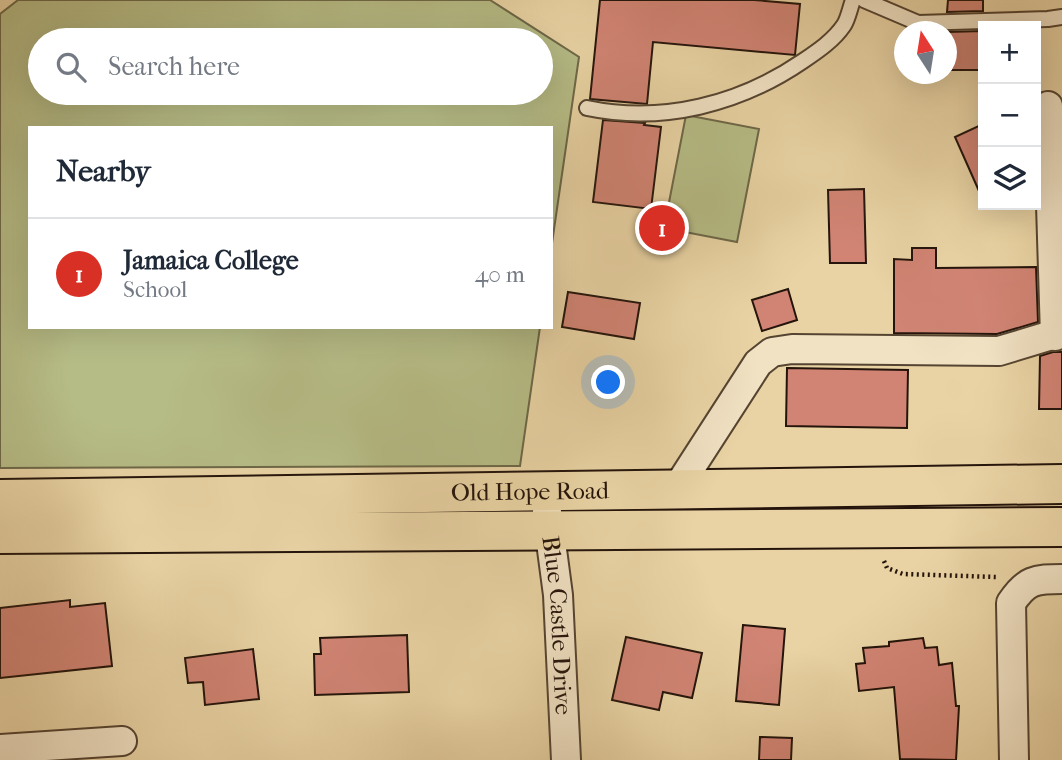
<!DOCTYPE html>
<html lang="en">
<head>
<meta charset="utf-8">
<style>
	:root { --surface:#fff; --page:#f6f6f7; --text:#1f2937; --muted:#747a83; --line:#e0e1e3; --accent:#d93025 }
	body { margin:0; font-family:"IM FELL French Canon",serif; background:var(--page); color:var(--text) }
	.controls { position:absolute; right:21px; top:21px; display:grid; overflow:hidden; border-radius:0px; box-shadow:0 7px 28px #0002 }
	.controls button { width:63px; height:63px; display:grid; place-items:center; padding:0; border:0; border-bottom:2px solid var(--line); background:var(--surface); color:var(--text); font:35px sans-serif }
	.compass { position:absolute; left:894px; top:21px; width:63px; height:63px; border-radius:50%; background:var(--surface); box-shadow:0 7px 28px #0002; rotate:348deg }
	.you { position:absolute; left:609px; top:383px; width:24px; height:24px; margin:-18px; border:5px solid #fff; border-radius:50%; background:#1a73e8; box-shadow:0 0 0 10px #1a73e833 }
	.badge { display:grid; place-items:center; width:46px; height:46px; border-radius:50%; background:var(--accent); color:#fff; font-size:23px; font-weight:700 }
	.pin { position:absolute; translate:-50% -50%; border:4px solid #fff; box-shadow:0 2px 7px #0006 }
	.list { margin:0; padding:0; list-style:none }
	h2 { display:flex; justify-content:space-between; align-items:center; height:91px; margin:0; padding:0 28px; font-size:30px }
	h2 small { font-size:23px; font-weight:400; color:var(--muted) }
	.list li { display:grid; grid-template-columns:46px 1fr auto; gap:21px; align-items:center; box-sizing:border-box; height:112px; padding:0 28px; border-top:2px solid var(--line) }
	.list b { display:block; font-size:26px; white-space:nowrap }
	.list p { margin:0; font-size:23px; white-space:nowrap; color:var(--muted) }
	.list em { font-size:23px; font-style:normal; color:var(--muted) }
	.icon { flex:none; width:38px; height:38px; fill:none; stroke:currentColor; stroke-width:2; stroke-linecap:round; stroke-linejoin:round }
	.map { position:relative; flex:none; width:1062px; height:760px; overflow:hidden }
	.search { position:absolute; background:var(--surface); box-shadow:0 7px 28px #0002; left:28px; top:28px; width:525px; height:77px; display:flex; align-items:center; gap:18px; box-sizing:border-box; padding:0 24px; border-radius:38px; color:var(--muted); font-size:26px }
	.panel { position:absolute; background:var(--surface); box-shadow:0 7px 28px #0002; left:28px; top:126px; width:525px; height:203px; border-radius:0px }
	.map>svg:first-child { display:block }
	.green { fill:#b6bc86; stroke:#6d6848; stroke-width:2; fill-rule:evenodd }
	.building { fill:#d18474; stroke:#24140b; stroke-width:2 }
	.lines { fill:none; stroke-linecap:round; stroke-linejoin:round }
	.service-casing { stroke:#554431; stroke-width:18 }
	.minor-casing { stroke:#554431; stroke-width:32 }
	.primary-casing { stroke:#24140b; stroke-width:42 }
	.path { stroke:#24140b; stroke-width:4.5; stroke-dasharray:2 3.5; stroke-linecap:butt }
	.service { stroke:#f1e2c4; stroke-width:14 }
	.minor { stroke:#f1e2c4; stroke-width:28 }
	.primary { stroke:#e9d3a4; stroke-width:38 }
	.labels { text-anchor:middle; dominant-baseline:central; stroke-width:5; stroke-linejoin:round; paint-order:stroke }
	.street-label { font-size:24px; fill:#24140b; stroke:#f1e2c4 }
</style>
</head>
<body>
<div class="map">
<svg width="1062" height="760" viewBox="0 0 1062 760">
	<rect width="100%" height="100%" fill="#e9d3a4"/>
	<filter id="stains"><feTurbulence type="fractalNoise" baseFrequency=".00286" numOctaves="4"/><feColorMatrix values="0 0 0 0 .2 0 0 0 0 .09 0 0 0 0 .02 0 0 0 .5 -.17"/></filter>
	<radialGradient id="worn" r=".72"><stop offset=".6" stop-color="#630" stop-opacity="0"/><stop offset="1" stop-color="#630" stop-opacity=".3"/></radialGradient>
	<path class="green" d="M 18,0 L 490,0 L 579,57 L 551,250 L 551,128 L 30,128 L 30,327 L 540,327 L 520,466 L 0,468 L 0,14 ZM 40,40 L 541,40 L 541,93 L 40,93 Z
		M 686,115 L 759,129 L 737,242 L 664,228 Z"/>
	<path class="building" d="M 600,0 L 754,0 L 800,4 L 795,55 L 653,42 L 647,104 L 590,99 Z
		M 948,0 L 983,0 L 983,11 L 947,12 Z
		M 983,31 L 983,70 L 947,70 L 947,32 Z
		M 603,120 L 645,123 L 644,125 L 661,127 L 651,209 L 593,202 Z
		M 983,124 L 983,200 L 955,137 Z
		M 864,189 L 866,263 L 830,263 L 828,190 Z
		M 912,248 L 936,248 L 936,268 L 1036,267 L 1038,322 L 997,334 L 894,333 L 894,259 L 912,260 Z
		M 788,289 L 797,320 L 762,331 L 752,300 Z
		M 568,292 L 640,303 L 634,339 L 562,327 Z
		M 1053,352 L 1062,352 L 1062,409 L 1039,409 L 1040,356 Z
		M 787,368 L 908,370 L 907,428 L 786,426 Z
		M 70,600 L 70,607 L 105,603 L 112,666 L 0,678 L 0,608 Z
		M 743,625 L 785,629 L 779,705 L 736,701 Z
		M 407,635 L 409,692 L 315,695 L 314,654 L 321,654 L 320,638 Z
		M 626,637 L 702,653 L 692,698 L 663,692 L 659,710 L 612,700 Z
		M 923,638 L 925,648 L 937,647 L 939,665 L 952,663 L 956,706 L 959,706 L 956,760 L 900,759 L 894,687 L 859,691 L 856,664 L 865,663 L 863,648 L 889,646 L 889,642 Z
		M 253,649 L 259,699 L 205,705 L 203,682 L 188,683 L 185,658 Z
		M 760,737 L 792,738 L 791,760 L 759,760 Z"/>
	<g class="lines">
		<g class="service-casing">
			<path id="service" d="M 864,0 L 918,23 L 1048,19 L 1062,17
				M 587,108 C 663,124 740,104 803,61 C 818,51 834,40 844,25 C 848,19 850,8 853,0"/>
		</g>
		<g class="minor-casing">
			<g id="minor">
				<path d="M 1048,106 L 1055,336"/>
				<path d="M 676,490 L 758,363 L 772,352 L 792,349 L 999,351 L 1062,332"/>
				<path id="s1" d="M 547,512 L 558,595 L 566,760"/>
				<path d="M 0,749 L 122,741"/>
				<path d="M 1014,760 L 1011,603 C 1026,580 1035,579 1062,579"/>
			</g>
		</g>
		<g class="primary-casing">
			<g id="primary">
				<path id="s2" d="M 0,499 L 1062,484"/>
				<path d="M 0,534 L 1062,527"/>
			</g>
		</g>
		<path class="path" d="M 884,561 L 887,568 L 903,574 L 996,577"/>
		<use href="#service" class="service"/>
		<use href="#minor" class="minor"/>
		<use href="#primary" class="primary"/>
	</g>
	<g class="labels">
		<g class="street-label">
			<text stroke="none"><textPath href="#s2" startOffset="530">Old Hope Road</textPath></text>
			<text stroke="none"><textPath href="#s1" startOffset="114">Blue Castle Drive</textPath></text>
		</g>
	</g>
	<rect width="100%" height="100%" filter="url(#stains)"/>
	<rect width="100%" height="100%" fill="url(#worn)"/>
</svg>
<div class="controls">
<button>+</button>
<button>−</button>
<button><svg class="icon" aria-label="layers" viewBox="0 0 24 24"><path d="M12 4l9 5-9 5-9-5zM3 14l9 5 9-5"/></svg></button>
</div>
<svg class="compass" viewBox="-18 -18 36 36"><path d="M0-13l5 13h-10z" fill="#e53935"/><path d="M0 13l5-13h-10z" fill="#747a83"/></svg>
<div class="you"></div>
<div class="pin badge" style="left:662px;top:228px">1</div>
<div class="search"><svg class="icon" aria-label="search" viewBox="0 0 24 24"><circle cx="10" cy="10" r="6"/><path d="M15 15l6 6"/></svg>Search here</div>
<section class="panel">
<h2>Nearby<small></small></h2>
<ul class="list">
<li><span class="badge">1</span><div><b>Jamaica College</b><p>School</p></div><em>40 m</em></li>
</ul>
</section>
</div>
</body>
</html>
